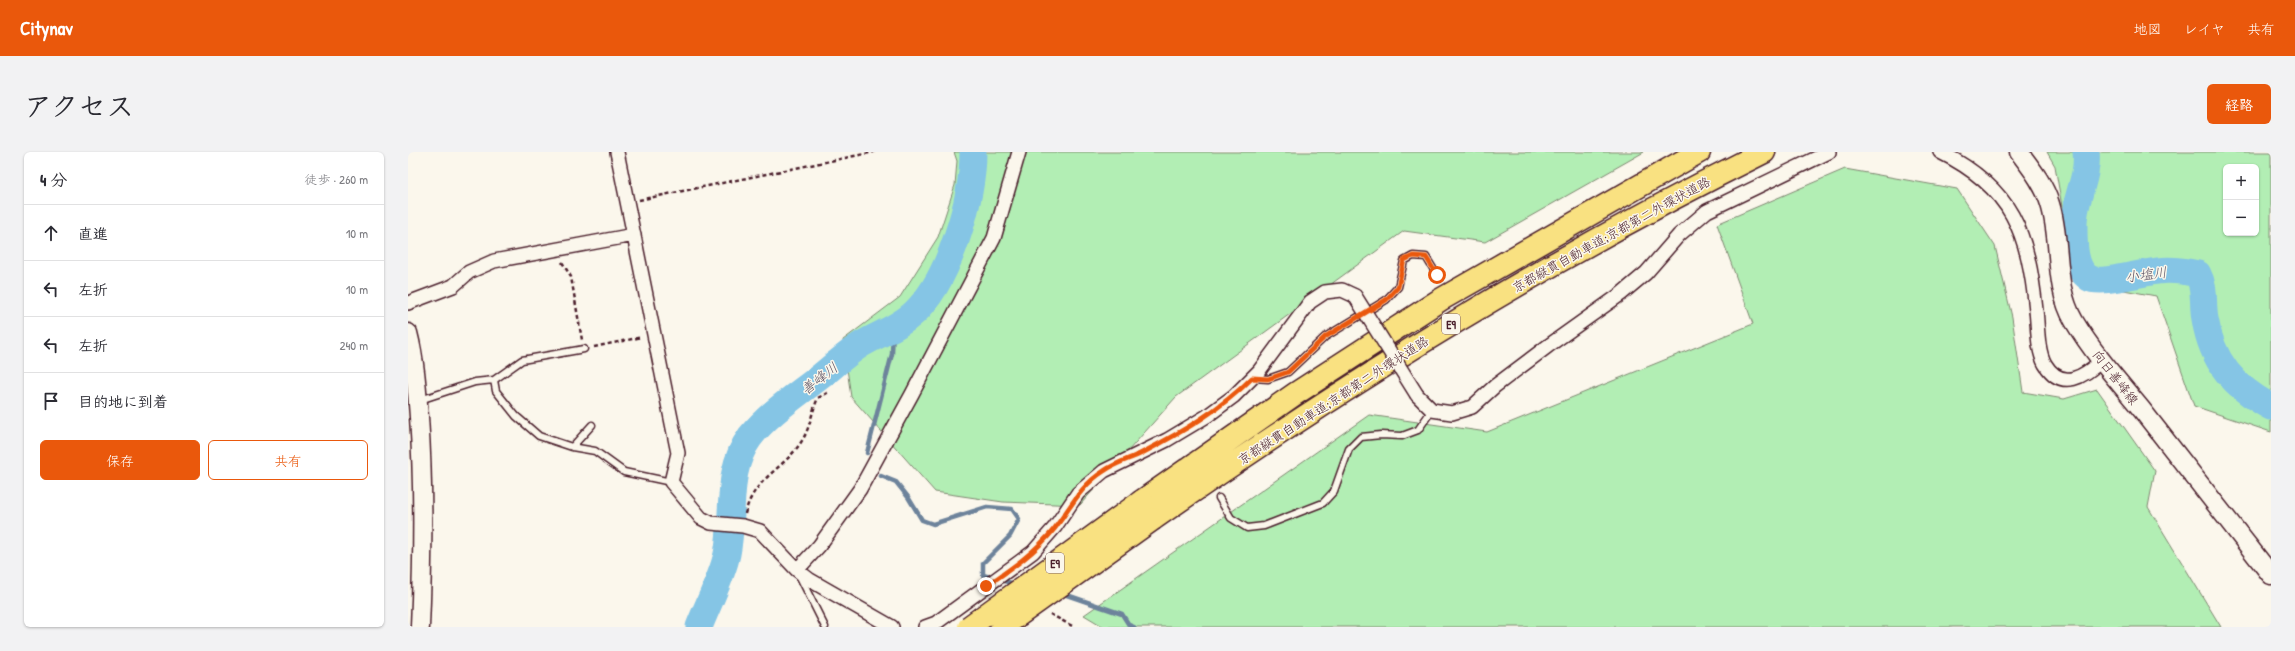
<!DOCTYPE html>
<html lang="ja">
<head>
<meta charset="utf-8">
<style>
	:root { --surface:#fff; --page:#f2f2f3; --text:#2b2b33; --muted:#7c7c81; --line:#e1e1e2; --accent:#ea580c }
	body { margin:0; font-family:"Patrick Hand","Klee One",sans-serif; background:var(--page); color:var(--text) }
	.controls { position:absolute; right:12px; top:12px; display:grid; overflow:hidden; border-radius:6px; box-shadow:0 1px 3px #0004 }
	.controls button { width:36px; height:36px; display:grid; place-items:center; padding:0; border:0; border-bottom:1px solid var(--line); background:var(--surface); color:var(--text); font:20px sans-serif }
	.stop { position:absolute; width:12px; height:12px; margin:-9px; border:3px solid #ea580c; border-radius:50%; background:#fff }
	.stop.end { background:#ea580c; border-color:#fff; box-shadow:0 1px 4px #0008 }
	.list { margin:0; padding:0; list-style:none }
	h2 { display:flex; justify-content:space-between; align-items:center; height:52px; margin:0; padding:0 16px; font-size:17px }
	h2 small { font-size:13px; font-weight:400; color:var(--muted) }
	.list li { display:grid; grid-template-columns:26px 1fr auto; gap:12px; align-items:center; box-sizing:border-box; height:56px; padding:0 16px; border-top:1px solid var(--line) }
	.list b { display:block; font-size:15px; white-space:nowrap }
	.list em { font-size:13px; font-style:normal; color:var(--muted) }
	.actions { display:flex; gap:8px; padding:12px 16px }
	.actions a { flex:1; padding:9px 0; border:1px solid var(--accent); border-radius:6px; text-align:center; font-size:14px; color:var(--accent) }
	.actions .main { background:var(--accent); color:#fff }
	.icon { flex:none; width:22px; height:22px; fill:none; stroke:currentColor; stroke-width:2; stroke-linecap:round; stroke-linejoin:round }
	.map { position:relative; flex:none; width:1863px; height:475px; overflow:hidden; border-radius:6px }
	header { display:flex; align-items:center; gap:24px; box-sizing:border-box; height:56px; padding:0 20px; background:var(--accent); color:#fff }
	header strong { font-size:19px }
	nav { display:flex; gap:22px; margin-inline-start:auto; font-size:14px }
	.intro { display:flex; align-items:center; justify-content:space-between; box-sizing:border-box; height:96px; padding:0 24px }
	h1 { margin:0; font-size:28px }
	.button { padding:10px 18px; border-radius:6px; background:var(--accent); color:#fff; font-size:14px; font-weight:700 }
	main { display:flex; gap:24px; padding:0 24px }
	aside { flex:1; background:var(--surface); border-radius:6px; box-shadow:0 1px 3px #0004 }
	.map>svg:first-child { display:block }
	.green { fill:#b2eeb4; stroke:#7e8670; fill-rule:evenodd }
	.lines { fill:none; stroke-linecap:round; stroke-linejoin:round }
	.stream { stroke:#6d839b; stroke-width:4.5 }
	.river { stroke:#85c5e5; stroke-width:27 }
	.lane-casing { stroke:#4a1f2b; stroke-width:9 }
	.street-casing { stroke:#4a1f2b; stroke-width:16 }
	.secondary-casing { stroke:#4a1f2b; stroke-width:21 }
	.highway-casing { stroke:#4a1f2b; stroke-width:25 }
	.path { stroke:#4a1f2b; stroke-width:2.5; stroke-dasharray:4 3; stroke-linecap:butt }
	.lane { stroke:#fbf7ec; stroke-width:6 }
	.street { stroke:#fbf7ec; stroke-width:13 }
	.secondary { stroke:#fbf7ec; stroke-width:18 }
	.highway { stroke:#f9e181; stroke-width:22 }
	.street-bridge-casing { stroke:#4a1f2b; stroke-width:16; stroke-linecap:butt }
	.highway-bridge-casing { stroke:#4a1f2b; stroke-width:25; stroke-linecap:butt }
	.street-bridge { stroke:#fbf7ec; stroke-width:13 }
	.highway-bridge { stroke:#f9e181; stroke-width:22 }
	.route { stroke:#ea580c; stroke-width:5 }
	.labels { text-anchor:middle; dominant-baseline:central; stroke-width:3; stroke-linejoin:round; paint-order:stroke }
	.shield { fill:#fbf7ec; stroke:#7f6065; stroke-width:1 }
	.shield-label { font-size:12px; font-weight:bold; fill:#4a1f2b }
	.street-label { font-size:13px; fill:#4a1f2b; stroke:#fbf7ec }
	.water-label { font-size:14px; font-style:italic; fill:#5c5163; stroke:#fbf7ec }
</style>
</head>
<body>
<header>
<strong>Citynav</strong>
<nav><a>地図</a><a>レイヤ</a><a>共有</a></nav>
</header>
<div class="intro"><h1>アクセス</h1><a class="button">経路</a></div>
<main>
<aside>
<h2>4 分<small>徒歩 · 260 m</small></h2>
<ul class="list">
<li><svg class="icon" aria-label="ahead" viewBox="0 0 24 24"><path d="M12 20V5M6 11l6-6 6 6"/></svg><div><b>直進</b></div><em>10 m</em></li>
<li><svg class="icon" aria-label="left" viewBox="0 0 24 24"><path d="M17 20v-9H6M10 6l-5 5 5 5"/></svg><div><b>左折</b></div><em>10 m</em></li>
<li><svg class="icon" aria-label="left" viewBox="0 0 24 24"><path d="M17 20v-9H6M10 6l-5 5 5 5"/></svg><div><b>左折</b></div><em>240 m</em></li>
<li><svg class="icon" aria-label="arrive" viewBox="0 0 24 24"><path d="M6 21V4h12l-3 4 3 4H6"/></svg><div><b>目的地に到着</b></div></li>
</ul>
<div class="actions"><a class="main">保存</a><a>共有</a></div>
</aside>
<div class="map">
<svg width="1863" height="475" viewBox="0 0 1863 475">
	<rect width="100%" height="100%" fill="#fbf7ec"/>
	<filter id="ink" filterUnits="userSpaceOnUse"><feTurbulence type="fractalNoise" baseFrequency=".025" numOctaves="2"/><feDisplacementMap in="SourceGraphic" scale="8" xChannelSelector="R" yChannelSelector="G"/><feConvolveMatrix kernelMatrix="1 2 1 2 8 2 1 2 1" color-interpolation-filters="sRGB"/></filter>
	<g filter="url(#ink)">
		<path class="green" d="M 546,0 L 1236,0 L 1077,90 L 996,79 L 768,245 L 672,353 L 595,350 L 527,340 L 443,245 L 435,188 L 492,145 L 530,85 L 547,33 L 549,9 Z
			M 1639,0 L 1863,0 L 1863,280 L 1786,254 L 1748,144 L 1667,129 L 1647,14 ZM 1818,15 L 1848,15 L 1848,81 L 1818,81 Z
			M 1437,17 L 1549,37 L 1587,94 L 1604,165 L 1615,240 L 1656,247 L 1689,237 L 1747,319 L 1740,355 L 1813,475 L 696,475 L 676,463 L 961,263 L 1079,280 L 1345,172 L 1309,72 Z"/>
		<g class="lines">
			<path class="stream" d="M 459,301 L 484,202 L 485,175
				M 473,324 L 488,330 L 500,345 L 514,368 L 525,372 L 579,355 L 604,357 L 611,367 L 602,384 L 575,411 L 575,423 L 607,432
				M 653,441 L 714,462 L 721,473 L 726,475"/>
			<path class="river" d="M 1678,0 C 1681,25 1666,47 1666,72 C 1666,89 1665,116 1681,126 C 1693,133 1735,120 1750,119 C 1764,117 1776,119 1790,122 C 1798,137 1794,151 1797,167 C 1804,210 1826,235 1863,255
				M 291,475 C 300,452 314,425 319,402 C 327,362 317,319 342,285 C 361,261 389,243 413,224 C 426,214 439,201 454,192 C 471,182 491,175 506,161 C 541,129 565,47 565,0"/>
			<g class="lane-casing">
				<path id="lane" d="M 845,226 L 860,227 L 880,220 L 917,185 L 978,148 L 990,135 L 996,109 L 1005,104 L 1018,105 L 1029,123
					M 86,228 L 114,208 L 176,197
					M 12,248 L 67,230 L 86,228 L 88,239 L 108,264 L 131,284 L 164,295 L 187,299 L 216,320 L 263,330
					M 164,295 L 184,273
					M 811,346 L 823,366 L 839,376 L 856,374 L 915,351 L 926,339 L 941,297 L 953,285 L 973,283 L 994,284 L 1010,278 L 1024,258
					M 391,423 L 417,475"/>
			</g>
			<g class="street-casing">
				<path id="street" d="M 209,0 L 270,301 L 263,330 L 293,366 L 303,371 L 335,374 L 352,379 L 389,418 L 402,428 L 484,475
					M 1532,0 C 1605,36 1620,81 1628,158 C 1630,175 1629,198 1637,212 C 1654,240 1677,224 1694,208
					M 0,151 L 45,134 L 61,120 L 86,109 L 226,83
					M 1009,243 L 1024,258 L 1044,261 L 1064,255 L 1087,234 L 1140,194 L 1213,142 L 1238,121 L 1271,83 L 1299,59 L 1421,0
					M 389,418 L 411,394 L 452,337 L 504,242 L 586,86 L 611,0
					M 517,475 L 528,471 L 625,400 L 647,375 L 670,341 L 696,319 L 759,288 L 799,264 L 826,244 L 851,219 L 902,150 L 917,140 L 934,138 L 947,144"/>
			</g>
			<g class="secondary-casing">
				<path id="secondary" d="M 1611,0 C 1623,16 1636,32 1642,52 C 1654,90 1645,133 1666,169 C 1685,201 1711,230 1734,258 C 1777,313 1820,368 1863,423
					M 0,181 C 7,208 9,238 11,265 C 16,336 15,405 12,475"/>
			</g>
			<g class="highway-casing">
				<path id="highway" d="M 734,349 L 887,242 L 1032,148 L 1291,0
					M 745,367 C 940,231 1142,106 1356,0"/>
			</g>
			<path class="path" d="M 231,48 L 466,0
				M 154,110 L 163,125 L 174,188
				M 186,195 L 234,185
				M 337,362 C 346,324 377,318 395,287 C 402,275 404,259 410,246 L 421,240
				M 642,462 L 666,475"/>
			<use href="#lane" class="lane"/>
			<use href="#street" class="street"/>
			<use href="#secondary" class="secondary"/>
			<use href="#highway" class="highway"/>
			<g class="street-bridge-casing">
				<path id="street-bridge" d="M 947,144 L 1009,243"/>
			</g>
			<g class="highway-bridge-casing">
				<path id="highway-bridge" d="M 561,475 L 734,349
					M 594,475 L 745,367"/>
			</g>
			<use href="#street-bridge" class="street-bridge"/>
			<use href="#highway-bridge" class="highway-bridge"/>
		</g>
	</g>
	<g class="lines" filter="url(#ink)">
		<path class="route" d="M 578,434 C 603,417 628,400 647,376 C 663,355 672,334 696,319 C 707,311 722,307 734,301 C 774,280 812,258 844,226 L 860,227 L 880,220 L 917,185 L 978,148 L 990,135 L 996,108 L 1005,104 L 1018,105 L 1029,123"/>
	</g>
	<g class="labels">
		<g class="shield">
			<rect x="1034" y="162" width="18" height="20" rx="3"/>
			<rect x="638" y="401" width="18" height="20" rx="3"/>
		</g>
		<g class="shield-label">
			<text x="1043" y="172">E9</text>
			<text x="647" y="411">E9</text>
		</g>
		<g class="street-label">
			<text transform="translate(1203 82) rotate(-29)">京都縦貫自動車道;京都第二外環状道路</text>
			<text transform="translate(1708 225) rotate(52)">向日善峰線</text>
			<text transform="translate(925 248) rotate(-33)">京都縦貫自動車道;京都第二外環状道路</text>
		</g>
		<g class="water-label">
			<text transform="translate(1738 122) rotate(-7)">小塩川</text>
			<text transform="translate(411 226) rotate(-38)">善峰川</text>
		</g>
	</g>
</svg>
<div class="controls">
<button>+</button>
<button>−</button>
</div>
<div class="stop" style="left:1029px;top:123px"></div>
<div class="stop end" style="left:578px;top:434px"></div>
</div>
</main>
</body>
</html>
